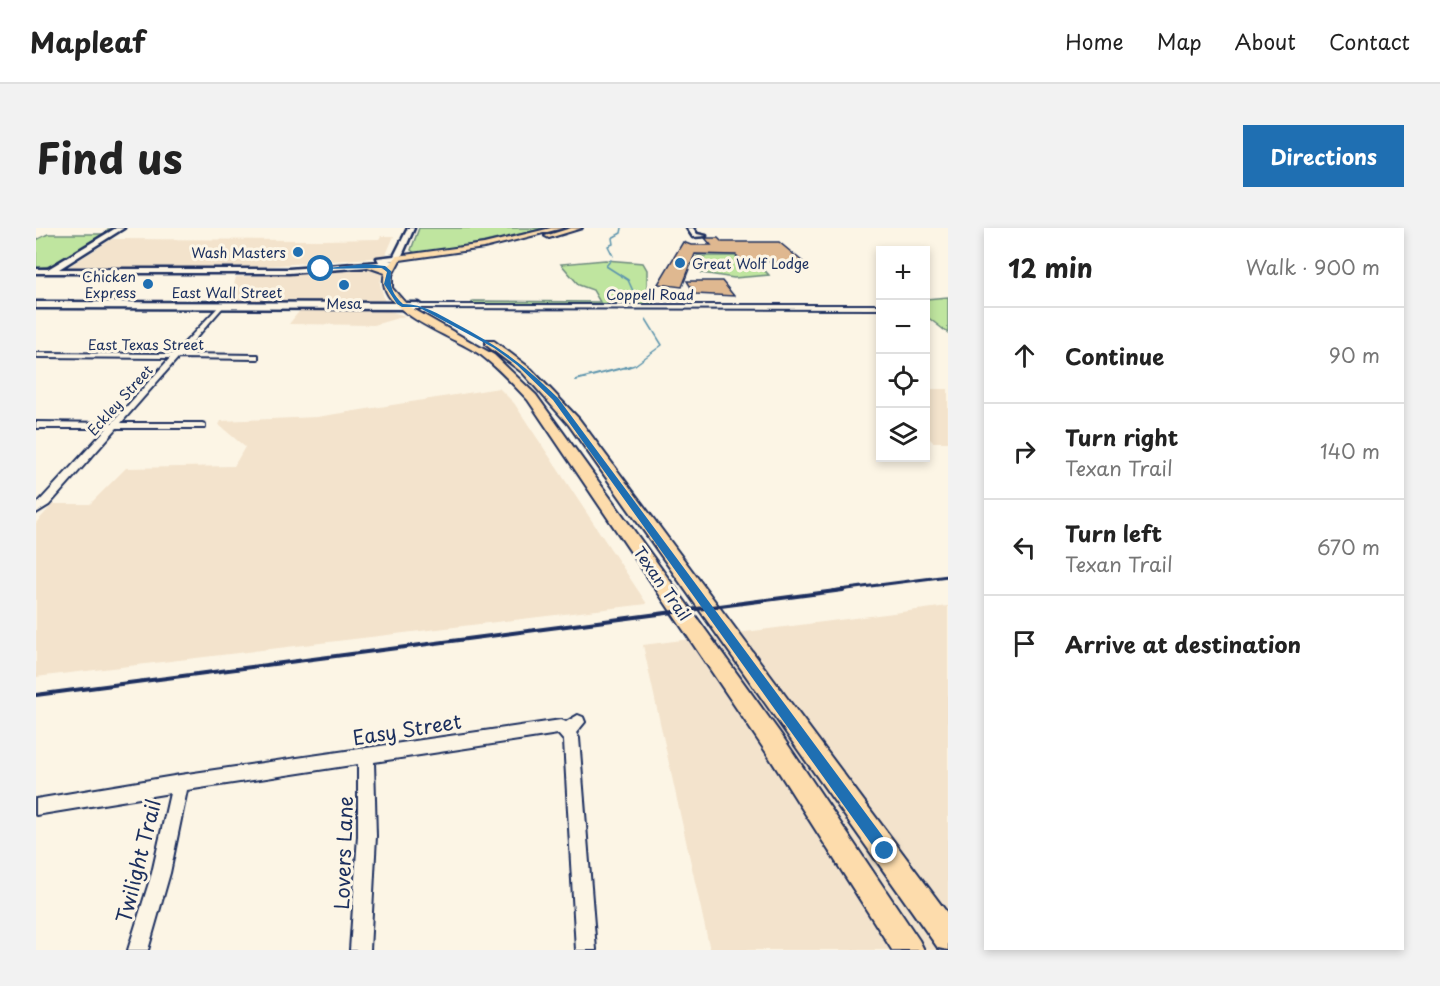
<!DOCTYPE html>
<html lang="en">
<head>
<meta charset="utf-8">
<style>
	:root { --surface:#fff; --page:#f2f2f2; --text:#222; --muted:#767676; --line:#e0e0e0; --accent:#1f6fb2 }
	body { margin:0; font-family:"Playpen Sans",sans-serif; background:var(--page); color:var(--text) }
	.controls { position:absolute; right:18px; top:18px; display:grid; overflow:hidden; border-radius:0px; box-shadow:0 3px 9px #0003 }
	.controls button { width:54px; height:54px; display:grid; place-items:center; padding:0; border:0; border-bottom:2px solid var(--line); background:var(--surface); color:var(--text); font:30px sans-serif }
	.stop { position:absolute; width:18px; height:18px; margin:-14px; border:4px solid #1f6fb2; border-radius:50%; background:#fff }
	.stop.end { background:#1f6fb2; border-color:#fff; box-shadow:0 2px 6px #0008 }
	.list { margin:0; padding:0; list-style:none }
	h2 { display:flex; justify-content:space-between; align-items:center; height:78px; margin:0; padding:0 24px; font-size:26px }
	h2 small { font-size:20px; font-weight:400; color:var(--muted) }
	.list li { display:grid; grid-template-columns:39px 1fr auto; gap:18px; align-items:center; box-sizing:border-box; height:96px; padding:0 24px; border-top:2px solid var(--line) }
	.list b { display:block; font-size:22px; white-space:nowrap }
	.list p { margin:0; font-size:20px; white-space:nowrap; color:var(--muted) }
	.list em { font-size:20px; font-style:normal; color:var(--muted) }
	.icon { flex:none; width:33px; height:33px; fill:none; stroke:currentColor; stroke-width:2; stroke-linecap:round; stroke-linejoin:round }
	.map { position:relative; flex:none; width:912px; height:722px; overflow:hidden; border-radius:0px }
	header { display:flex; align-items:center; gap:36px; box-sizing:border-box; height:84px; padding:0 30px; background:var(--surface); border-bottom:2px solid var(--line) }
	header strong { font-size:28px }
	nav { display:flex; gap:33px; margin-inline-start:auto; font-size:21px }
	.intro { display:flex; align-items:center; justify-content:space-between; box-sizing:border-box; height:144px; padding:0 36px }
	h1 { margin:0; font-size:42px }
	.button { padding:15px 27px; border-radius:0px; background:var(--accent); color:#fff; font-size:21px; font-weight:700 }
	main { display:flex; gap:36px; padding:0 36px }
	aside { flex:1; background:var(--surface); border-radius:0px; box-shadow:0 3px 9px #0003 }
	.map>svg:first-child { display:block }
	.built { fill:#f3e3cc }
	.green { fill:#bfe59f; stroke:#6d8a7e; stroke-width:1.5 }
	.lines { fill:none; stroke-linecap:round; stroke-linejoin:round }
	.stream-far1 { stroke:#5c94ad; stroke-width:1.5 }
	.stream { stroke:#5c94ad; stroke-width:2 }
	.building { fill:#dfb890; stroke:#1b2f5e; stroke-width:1.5 }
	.street-casing { stroke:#1b2f5e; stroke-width:4 }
	.secondary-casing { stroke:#1b2f5e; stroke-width:5 }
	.primary-casing { stroke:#1b2f5e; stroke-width:4 }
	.street { fill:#fcf5e5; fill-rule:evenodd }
	.secondary { fill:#fcf5e5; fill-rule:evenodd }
	.primary { fill:#fddcac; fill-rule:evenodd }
	.rail-far1 { stroke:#1b2f5e; stroke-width:3 }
	.rail { stroke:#1b2f5e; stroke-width:4 }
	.route { fill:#1f6fb2 }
	.poi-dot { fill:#1f6fb2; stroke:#fcf5e5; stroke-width:2 }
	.labels { text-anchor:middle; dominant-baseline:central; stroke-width:6; stroke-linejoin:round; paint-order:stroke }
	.far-poi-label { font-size:14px; fill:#1b2f5e; stroke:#fcf5e5; text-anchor:end }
	.far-street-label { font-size:14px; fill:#1b2f5e; stroke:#fcf5e5 }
	.street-label { font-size:16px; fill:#1b2f5e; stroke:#fcf5e5 }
	.near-street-label { font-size:20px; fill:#1b2f5e; stroke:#fcf5e5 }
</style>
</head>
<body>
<header>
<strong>Mapleaf</strong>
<nav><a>Home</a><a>Map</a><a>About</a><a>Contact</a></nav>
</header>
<div class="intro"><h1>Find us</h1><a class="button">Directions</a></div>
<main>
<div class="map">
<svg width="912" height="722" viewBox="0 0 912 722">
	<rect width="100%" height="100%" fill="#fcf5e5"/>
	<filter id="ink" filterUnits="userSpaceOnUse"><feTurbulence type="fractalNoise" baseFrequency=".0167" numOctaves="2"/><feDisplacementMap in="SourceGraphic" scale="12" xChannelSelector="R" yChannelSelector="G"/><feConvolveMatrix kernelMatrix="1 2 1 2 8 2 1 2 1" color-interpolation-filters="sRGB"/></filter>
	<g filter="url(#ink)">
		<path class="built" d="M 345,8 L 358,8 L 349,29 L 217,39 L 32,39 L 76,11 L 288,12 L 343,11 Z
			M 330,40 L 340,40 L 347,43 L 344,55 L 349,75 L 194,72 L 200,49 Z
			M 265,81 L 354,83 L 369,88 L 338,97 L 253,96 Z
			M 463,160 L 478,175 L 611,376 L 0,449 L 0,295 L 17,276 L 54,276 L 90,240 L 198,238 L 209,219 L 183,197 L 185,193 L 281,189 Z
			M 890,161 L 912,161 L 912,214 L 897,214 L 890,207 Z
			M 912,378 L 912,722 L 674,722 L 607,417 Z"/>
		<path class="green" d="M 383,0 L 510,0 L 436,17 L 379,25 L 375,22 Z
			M 72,1 L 78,1 L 16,38 L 0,40 L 0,12 L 12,6 L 68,6 Z
			M 661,28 L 700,28 C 710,38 723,34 733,47 L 698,50 L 665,45 L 666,42 L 656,37 Z
			M 569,32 L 607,35 L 611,42 L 611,58 L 619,77 L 435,76 L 437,73 L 564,74 L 557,62 L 543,57 L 525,36 Z
			M 912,69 L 912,105 L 890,88 L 890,71 Z"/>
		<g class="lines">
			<path class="stream-far1" d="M 577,28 L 572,18 L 577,16 L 576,10 L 585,5 L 586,0
				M 575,32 L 570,38 L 592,52 L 603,76
				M 589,140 L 599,137 L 626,117 L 610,91"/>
			<path class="stream" d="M 540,152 L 594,138"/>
		</g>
		<path class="building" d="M 669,10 L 682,10 L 686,14 L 743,14 L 767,34 L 707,34 L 700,27 L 659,26 L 646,59 L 622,56 L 647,14 L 655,17 L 675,17 Z
			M 651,53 L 686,53 L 698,68 L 659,66 Z"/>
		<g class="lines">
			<g class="street-casing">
				<path id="street" d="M 186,75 L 188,78 L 146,126 L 219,127 L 222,127 L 222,131 L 142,130 L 85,195 L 166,195 L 169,196 L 169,200 L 81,200 L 13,277 L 0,285 L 0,277 L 71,200 L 0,200 L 0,194 L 76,195 L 134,130 L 0,129 L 0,125 L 138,126 Z
					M 380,77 L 844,77 L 844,81 L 382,80 L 379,78 Z
					M 542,487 L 547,489 L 549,494 L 540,505 L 543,510 L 560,722 L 540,722 L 528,513 L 522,506 L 338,534 L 340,608 L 334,722 L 314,722 L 322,608 L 322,536 L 151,562 L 134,645 L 112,722 L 92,722 L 116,645 L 134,565 L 0,587 L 0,571 L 144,547 L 525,492 L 530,494 Z"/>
			</g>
			<g class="secondary-casing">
				<path id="secondary" d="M 80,0 L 88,0 L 23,41 L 253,41 L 343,34 L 341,30 L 358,28 L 372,0 L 378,0 L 364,32 L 352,33 L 361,33 L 358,37 L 253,45 L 0,45 L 0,41 L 12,41 Z
					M 651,0 L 657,0 L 661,6 L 670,8 L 657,9 Z
					M 0,74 L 382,75 L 386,78 L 382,81 L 0,80 Z"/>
			</g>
			<g class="primary-casing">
				<path id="primary" d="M 515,0 L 527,0 L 448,20 L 364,32 L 356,47 L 356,60 L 372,78 L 458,127 L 500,167 L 746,508 L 883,712 L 888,722 L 856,722 L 730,524 L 492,172 C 477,156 462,140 445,127 C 420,109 337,83 349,45 L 326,37 L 330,35 L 352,39 L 361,28 L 448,16 Z
					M 535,0 L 546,0 L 513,10 L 509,8 Z
					M 450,113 L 458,113 L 495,141 L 543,191 L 912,686 L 912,722 L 902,720 L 533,197 L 487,145 L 450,117 Z"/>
			</g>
			<use href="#street" class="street"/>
			<use href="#secondary" class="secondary"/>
			<use href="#primary" class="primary"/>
			<path class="rail-far1" d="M 796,363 L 912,348"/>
			<path class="rail" d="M 0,467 L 807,362"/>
		</g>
	</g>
	<path class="route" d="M 330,36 L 349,38 L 355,43 C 354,58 355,65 367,76 C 388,76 402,86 419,95 C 464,119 485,134 522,170 L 854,618 L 854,628 L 844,628 L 517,172 L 481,137 L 458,120 L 382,79 L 366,79 L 361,76 L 348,56 L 351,44 L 346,40 L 282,41 Z"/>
	<g class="poi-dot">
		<circle cx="262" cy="24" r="6"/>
		<circle cx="644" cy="35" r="6"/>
		<circle cx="112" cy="56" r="6"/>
		<circle cx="308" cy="57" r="6"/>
	</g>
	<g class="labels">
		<g class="far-poi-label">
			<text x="250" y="24">Wash Masters</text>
			<text x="656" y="35" text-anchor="start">Great Wolf Lodge</text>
			<text x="100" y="48">Chicken<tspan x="100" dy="16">Express</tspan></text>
			<text x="308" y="75" text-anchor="middle">Mesa</text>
		</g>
		<g class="far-street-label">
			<text x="191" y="64">East Wall Street</text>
			<text x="614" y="66">Coppell Road</text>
			<text x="110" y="116">East Texas Street</text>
			<text transform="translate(84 172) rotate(-48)">Eckley Street</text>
		</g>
		<g class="street-label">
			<text transform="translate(627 355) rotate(55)">Texan Trail</text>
		</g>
		<g class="near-street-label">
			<text transform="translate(371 501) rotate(-9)">Easy Street</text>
			<text transform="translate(307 625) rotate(-88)">Lovers Lane</text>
			<text transform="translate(102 633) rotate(-76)">Twilight Trail</text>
		</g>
	</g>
</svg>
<div class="controls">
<button>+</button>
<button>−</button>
<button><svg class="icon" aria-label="locate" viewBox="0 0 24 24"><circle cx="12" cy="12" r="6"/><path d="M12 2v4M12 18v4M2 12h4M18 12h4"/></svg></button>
<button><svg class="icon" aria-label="layers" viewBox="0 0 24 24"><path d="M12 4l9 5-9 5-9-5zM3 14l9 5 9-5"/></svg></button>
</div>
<div class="stop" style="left:285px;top:41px"></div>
<div class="stop end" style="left:849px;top:623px"></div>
</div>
<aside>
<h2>12 min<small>Walk · 900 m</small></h2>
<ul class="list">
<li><svg class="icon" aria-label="ahead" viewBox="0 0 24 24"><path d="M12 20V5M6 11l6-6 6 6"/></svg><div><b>Continue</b></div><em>90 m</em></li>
<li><svg class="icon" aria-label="right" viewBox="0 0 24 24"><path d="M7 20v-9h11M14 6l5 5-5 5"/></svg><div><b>Turn right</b><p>Texan Trail</p></div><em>140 m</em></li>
<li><svg class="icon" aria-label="left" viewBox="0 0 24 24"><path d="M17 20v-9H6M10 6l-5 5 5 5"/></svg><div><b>Turn left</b><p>Texan Trail</p></div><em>670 m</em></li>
<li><svg class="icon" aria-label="arrive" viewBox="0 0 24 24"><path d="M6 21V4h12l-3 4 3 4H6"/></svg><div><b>Arrive at destination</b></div></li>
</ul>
</aside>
</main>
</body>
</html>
